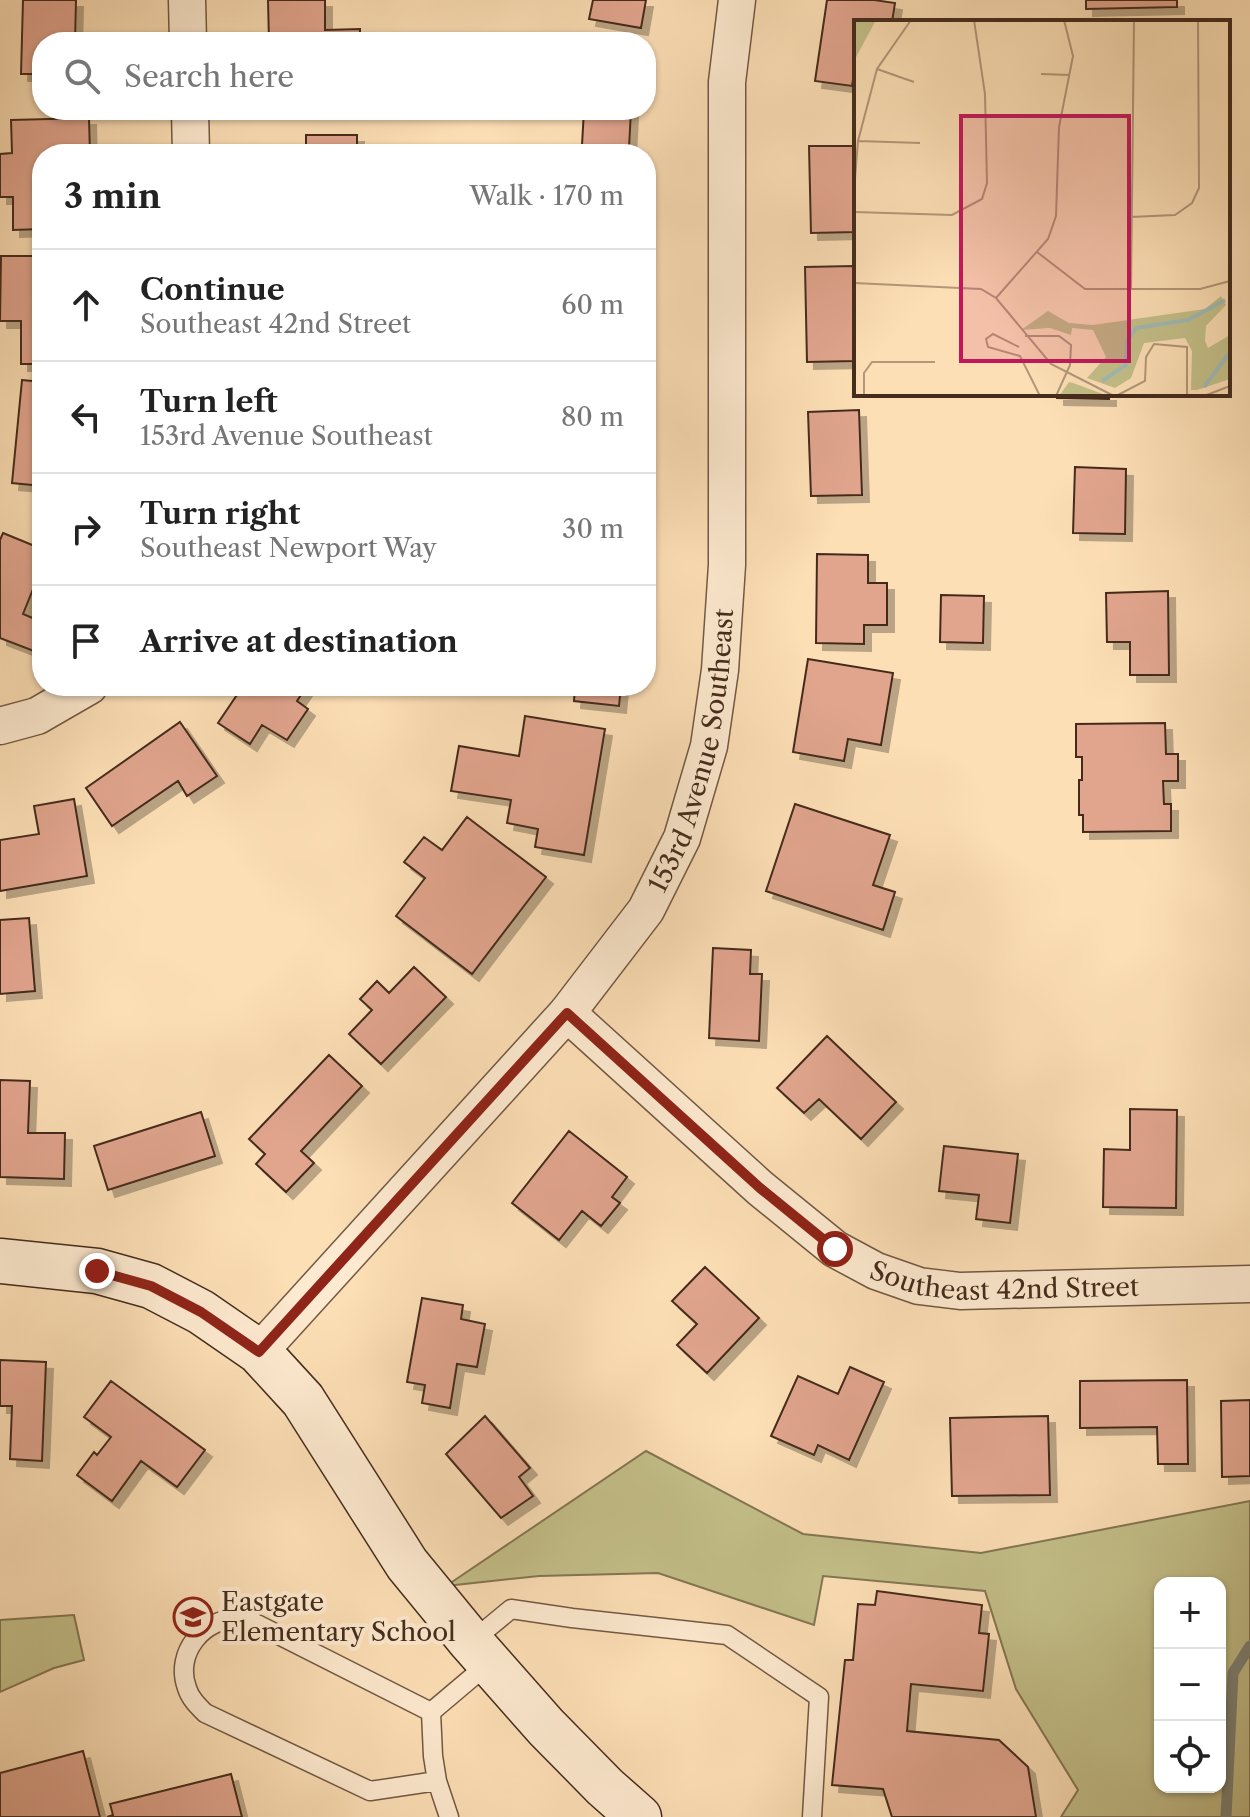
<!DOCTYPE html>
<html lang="en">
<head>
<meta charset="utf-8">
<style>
	:root { --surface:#fff; --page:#f6f6f6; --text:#222; --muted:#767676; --line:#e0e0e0 }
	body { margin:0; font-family:"Libre Caslon Text",serif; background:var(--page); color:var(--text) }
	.controls { position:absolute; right:24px; bottom:24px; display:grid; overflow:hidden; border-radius:16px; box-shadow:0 2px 6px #0004 }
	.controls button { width:72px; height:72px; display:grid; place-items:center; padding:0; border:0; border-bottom:2px solid var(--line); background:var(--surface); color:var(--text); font:40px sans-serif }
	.stop { position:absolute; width:24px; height:24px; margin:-18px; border:6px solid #8f2418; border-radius:50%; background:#fff }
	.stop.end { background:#8f2418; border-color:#fff; box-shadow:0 2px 8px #0008 }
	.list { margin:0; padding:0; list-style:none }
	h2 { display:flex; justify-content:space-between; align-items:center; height:104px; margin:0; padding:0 32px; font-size:34px }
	h2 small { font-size:26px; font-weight:400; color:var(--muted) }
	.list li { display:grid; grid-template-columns:52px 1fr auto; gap:24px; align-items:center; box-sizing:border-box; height:112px; padding:0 32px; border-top:2px solid var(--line) }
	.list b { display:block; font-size:30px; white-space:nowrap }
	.list p { margin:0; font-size:26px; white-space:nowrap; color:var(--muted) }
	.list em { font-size:26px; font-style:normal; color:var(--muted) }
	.icon { flex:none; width:44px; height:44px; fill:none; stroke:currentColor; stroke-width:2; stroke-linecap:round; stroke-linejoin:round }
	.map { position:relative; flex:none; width:1250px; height:1817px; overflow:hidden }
	.search { position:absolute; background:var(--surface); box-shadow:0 2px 6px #0004; left:32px; top:32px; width:624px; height:88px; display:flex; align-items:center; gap:20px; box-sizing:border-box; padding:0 28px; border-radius:32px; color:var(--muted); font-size:30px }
	.panel { position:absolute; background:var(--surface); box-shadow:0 2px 6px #0004; left:32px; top:144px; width:624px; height:552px; border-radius:32px }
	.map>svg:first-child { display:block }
	.green { fill:#c4c08a; stroke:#847653; stroke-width:2; fill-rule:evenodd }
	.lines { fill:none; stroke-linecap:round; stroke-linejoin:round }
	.stream { stroke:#7c8278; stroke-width:11 }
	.building { fill:#e1a58e; stroke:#442c1c; stroke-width:2; filter:url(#shadow) }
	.lane-casing { stroke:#725942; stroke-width:21 }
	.street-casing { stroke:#725942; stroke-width:39 }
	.secondary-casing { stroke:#442c1c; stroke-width:47 }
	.lane { stroke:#feead0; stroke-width:18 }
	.street { stroke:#feead0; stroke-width:36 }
	.secondary { stroke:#feead0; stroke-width:44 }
	.route { stroke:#8f2418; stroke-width:10 }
	.labels { text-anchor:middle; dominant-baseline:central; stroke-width:8; stroke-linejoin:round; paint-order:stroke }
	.street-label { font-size:26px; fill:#442c1c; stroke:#feead0 }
	.poi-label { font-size:26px; fill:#442c1c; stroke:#feead0; text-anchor:start }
	.inset-river { fill:none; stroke:#a1bbb6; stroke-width:4 }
	.inset-road { fill:none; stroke:#b39778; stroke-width:2 }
	.view { fill:#c2185b; fill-opacity:0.15; stroke:#c2185b; stroke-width:4 }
	.inset-edge { fill:none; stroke:#442c1c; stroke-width:4 }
</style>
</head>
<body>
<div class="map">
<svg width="1250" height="1817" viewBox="0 0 1250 1817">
	<defs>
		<filter id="shadow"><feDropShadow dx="7" dy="7" stdDeviation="0" flood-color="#0004"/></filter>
	</defs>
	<rect width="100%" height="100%" fill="#fddfb6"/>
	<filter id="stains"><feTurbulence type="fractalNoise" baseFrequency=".0025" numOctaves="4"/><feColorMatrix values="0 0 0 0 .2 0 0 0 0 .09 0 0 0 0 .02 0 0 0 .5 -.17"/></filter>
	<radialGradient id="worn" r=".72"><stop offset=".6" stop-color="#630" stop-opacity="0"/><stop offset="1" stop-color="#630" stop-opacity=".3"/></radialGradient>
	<path class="green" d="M 646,1451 L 803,1534 L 981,1553 L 1250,1501 L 1250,1817 L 1061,1817 L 1078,1790 L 1016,1689 L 985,1591 L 823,1576 L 814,1625 L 658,1573 L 539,1576 L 446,1586 ZM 1160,1583 L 1220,1583 L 1220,1787 L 1160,1787 Z
		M 74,1615 L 84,1660 L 54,1668 L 0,1692 L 0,1620 Z"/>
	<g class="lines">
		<path class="stream" d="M 1226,1817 L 1233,1673 L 1250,1646"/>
	</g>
	<path class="building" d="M 23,0 L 76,0 L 75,42 L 42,42 L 42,74 L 21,74 Z
		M 268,0 L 325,0 L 325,30 L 360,29 L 360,42 L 269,42 Z
		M 593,0 L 646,0 L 641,28 L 589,19 Z
		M 827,0 L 874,0 L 895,3 L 892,22 L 856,22 L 856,61 L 852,86 L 815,81 Z
		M 1086,0 L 1177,0 L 1177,7 L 1086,9 Z
		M 584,110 L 631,110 L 629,148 L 582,145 Z
		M 89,118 L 90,154 L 42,154 L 42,229 L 13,230 L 13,197 L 0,197 L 0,154 L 12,153 L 11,120 Z
		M 306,135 L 357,135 L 357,154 L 306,154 Z
		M 809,146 L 856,146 L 856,232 L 811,233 Z
		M 1,256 L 42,256 L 42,364 L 21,364 L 21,321 L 0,321 Z
		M 853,266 L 855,361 L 807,362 L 805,267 Z
		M 22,380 L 42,382 L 42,486 L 12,483 Z
		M 1057,394 L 1109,394 L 1109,399 L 1057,398 Z
		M 859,410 L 862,495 L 811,496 L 808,412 Z
		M 1075,467 L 1126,469 L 1125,534 L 1073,533 Z
		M 3,533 L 42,549 L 42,567 L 23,614 L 42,622 L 42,644 L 39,653 L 0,638 L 0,540 Z
		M 817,554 L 868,555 L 868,583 L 887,583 L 887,625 L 864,625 L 864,644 L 816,643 Z
		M 1168,591 L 1169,675 L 1130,675 L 1130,642 L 1107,642 L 1106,593 Z
		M 941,595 L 984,596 L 983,643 L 940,642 Z
		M 808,659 L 893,673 L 881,745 L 848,739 L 844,761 L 793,752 Z
		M 243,686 L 307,686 L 297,701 L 308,709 L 287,740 L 262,725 L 250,744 L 218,723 Z
		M 575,686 L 621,686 L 619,706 L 574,701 Z
		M 525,716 L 605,729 L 584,855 L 535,847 L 538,829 L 507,823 L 511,800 L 451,791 L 459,746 L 519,756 Z
		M 180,722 L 217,776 L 187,796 L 178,781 L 112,826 L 86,788 Z
		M 1165,723 L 1166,754 L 1178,754 L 1178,781 L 1163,781 L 1164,804 L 1171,804 L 1171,831 L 1083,832 L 1083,815 L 1079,815 L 1079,780 L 1082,780 L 1082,757 L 1076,757 L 1076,724 Z
		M 74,799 L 87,876 L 0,891 L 0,840 L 39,834 L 34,806 Z
		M 795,804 L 890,835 L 873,885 L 895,892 L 883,930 L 766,891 Z
		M 467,817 L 546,877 L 472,974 L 396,916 L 425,878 L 404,862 L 424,837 L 442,850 Z
		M 29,918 L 35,991 L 0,994 L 0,920 Z
		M 713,948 L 751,950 L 750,974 L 762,974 L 759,1041 L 709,1038 Z
		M 414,967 L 446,997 L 381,1064 L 349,1034 L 372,1010 L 360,999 L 377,981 L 389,993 Z
		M 827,1036 L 896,1102 L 861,1139 L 819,1099 L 804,1113 L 777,1088 Z
		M 329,1055 L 362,1086 L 301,1151 L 314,1163 L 286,1192 L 256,1164 L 265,1154 L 249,1139 Z
		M 0,1080 L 30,1081 L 28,1133 L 65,1133 L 64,1179 L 0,1177 Z
		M 1130,1109 L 1177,1110 L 1176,1208 L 1103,1207 L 1104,1149 L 1130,1150 Z
		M 201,1112 L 215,1156 L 108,1190 L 94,1146 Z
		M 569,1131 L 627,1177 L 612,1197 L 620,1203 L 601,1226 L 582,1211 L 559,1240 L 512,1203 Z
		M 944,1146 L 1018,1154 L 1010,1223 L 976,1219 L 979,1195 L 939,1191 Z
		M 705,1267 L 759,1318 L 707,1373 L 677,1345 L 697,1324 L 672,1301 Z
		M 422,1298 L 463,1305 L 461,1319 L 485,1324 L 477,1367 L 457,1364 L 450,1408 L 422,1403 L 425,1385 L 407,1382 Z
		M 0,1360 L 46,1362 L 42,1461 L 10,1459 L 12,1406 L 0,1406 Z
		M 850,1367 L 884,1382 L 849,1460 L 818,1445 L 814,1455 L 771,1436 L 798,1376 L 838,1394 Z
		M 1187,1380 L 1188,1464 L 1158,1464 L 1157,1427 L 1080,1428 L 1080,1381 Z
		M 111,1381 L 205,1450 L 177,1487 L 141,1461 L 112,1501 L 77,1475 L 94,1452 L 97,1455 L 111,1437 L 84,1417 Z
		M 1250,1400 L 1250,1476 L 1222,1477 L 1221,1401 Z
		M 485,1416 L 530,1468 L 519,1477 L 533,1496 L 501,1518 L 446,1454 Z
		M 1048,1416 L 1050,1495 L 952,1496 L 950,1418 Z
		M 877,1591 L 982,1605 L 979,1633 L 989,1634 L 983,1691 L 911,1684 L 907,1731 L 999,1740 L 1028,1767 L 1036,1817 L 892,1817 L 883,1789 L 832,1785 L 845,1660 L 853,1660 L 858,1604 L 875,1605 Z
		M 83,1751 L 100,1817 L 0,1817 L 0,1773 Z
		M 231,1774 L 242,1817 L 107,1817 L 113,1815 L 110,1804 Z"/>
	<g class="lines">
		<g class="lane-casing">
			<path id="lane" d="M 471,1642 L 511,1609 L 572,1618 L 727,1635 L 819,1697 L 812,1817
				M 431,1712 L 257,1624 C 252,1622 245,1620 239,1619 C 204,1617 174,1653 187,1688 C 190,1698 197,1705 205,1713 L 370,1791 L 437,1781 L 449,1817
				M 431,1712 L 489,1663
				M 431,1712 L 433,1756 L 437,1781"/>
		</g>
		<g class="street-casing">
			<g id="street">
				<path d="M 187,0 L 188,42"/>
				<path d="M 190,110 L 191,154"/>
				<path d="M 0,726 L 37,716 L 89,686"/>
				<path id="s1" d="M 567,1013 L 760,1188 L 835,1249 L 876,1271 L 919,1286 L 960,1291 L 1250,1284"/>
				<path id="s2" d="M 259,1352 L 567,1013 L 646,910 L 682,838 L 709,746 L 720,670 L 727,565 L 727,82 L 737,0"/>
			</g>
		</g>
		<g class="secondary-casing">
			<path id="secondary" d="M 0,1261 L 97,1271 L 151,1286 L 201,1312 L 259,1352 L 303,1400 L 407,1564 L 471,1642 L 546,1727 L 605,1787 L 639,1817"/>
		</g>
		<use href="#lane" class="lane"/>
		<use href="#street" class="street"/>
		<use href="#secondary" class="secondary"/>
	</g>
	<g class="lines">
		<path class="route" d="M 97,1271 L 151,1286 L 201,1312 L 259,1352 L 567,1013 L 760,1188 L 835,1249"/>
	</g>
	<defs>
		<g id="school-ring" transform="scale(2)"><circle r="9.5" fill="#feead0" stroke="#8f2418" stroke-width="1.5"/><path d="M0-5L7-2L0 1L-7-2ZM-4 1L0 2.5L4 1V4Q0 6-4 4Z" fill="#8f2418"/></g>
	</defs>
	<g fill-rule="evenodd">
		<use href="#school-ring" x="193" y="1617"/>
	</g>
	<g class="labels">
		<g class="street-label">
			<text stroke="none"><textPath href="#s2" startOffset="756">153rd Avenue Southeast</textPath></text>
			<text stroke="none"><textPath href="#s1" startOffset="534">Southeast 42nd Street</textPath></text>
		</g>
		<g class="poi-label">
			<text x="221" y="1602">Eastgate<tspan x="221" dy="30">Elementary School</tspan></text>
		</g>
	</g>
	<g transform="translate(854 20)">
		<rect width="376" height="376" fill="#fddfb6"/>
		<path d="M 0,0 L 22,0 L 0,41 ZM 367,276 L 372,285 L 352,306 L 351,321 L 354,328 L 376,315 L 376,359 L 343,370 L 337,370 L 338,331 L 331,318 L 290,323 L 277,358 L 261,368 L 233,358 L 252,337 L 239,310 L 218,308 L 217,315 L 196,308 L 167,310 L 194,291 L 215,303 L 239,305 L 351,289 ZM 215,362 L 219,363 L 249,374 L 205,376 Z" fill="#c4c08a"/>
		<path class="inset-river" d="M 248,361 L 272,345 L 273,321 L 282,308 L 334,300 L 371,280M 350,367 L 376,332"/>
		<path class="inset-road" d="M 23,49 L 60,62M 187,54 L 216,55M 4,121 L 66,123M 0,171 L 4,121 L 23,49 L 57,0M 0,192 L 98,195 L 128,179 L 133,163 L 131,74 L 120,0M 276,197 L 321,195 L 338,183 L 345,168 L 344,0M 183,232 L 231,269 L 346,269 L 376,261M 0,263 L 127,269 L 142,278 L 197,344 L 260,376M 277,269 L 280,0M 142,278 L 194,219 L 202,196 L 205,107 L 219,36 L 210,0M 171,316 L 205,316 L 217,325 L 216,345 L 202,376M 165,327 L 139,314 L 132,319 L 134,327 L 166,336 L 186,376M 10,376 L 10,353 L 18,342 L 81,342M 262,376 L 291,361 L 292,337 L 300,324 L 333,327 L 333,376M 350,376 L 376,366"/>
		<path class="view" d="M 107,96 L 275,96 L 275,341 L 107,341 Z"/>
		<rect width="376" height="376" class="inset-edge"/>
	</g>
	<rect width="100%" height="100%" filter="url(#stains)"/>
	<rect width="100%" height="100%" fill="url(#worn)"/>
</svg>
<div class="controls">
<button>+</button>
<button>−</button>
<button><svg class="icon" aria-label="locate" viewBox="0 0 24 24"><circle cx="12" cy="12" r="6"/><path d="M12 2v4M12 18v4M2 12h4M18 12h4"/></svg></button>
</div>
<div class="stop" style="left:835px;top:1249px"></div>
<div class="stop end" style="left:97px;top:1271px"></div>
<div class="search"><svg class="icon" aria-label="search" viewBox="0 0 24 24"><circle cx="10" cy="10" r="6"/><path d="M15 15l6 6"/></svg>Search here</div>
<section class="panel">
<h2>3 min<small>Walk · 170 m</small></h2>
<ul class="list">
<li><svg class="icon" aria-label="ahead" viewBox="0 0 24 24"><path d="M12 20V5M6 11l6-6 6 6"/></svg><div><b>Continue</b><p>Southeast 42nd Street</p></div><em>60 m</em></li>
<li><svg class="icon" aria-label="left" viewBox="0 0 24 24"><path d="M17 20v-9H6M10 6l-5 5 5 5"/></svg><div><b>Turn left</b><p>153rd Avenue Southeast</p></div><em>80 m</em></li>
<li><svg class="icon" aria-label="right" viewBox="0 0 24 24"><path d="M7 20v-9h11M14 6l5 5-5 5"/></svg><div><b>Turn right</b><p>Southeast Newport Way</p></div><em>30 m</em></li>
<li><svg class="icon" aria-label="arrive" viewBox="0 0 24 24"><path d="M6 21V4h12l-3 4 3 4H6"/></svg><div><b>Arrive at destination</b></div></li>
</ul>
</section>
</div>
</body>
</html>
